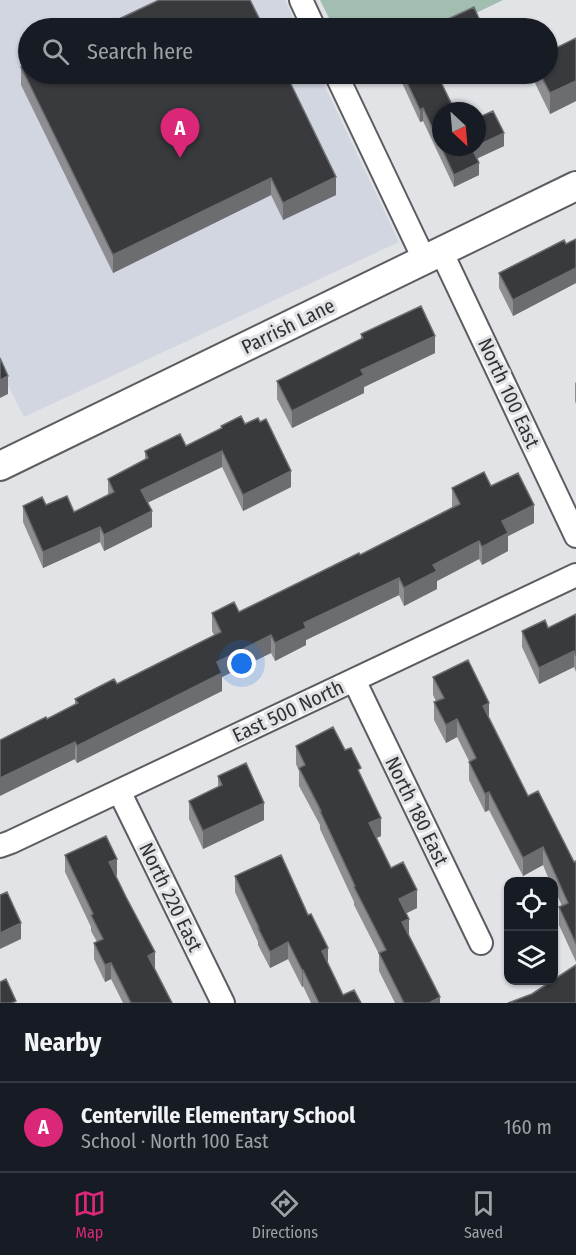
<!DOCTYPE html>
<html lang="en">
<head>
<meta charset="utf-8">
<style>
	:root { --surface:#171b24; --page:#242831; --text:#f1f3f6; --muted:#9ea1a6; --line:#363941; --accent:#db2777 }
	body { margin:0; font-family:"Fira Sans Condensed",sans-serif; background:var(--page); color:var(--text) }
	.controls { position:absolute; right:18px; bottom:18px; display:grid; overflow:hidden; border-radius:12px; box-shadow:0 2px 4px #0004 }
	.controls button { width:54px; height:54px; display:grid; place-items:center; padding:0; border:0; border-bottom:2px solid var(--line); background:var(--surface); color:var(--text); font:30px sans-serif }
	.compass { position:absolute; left:432px; top:102px; width:54px; height:54px; border-radius:50%; background:var(--surface); box-shadow:0 2px 4px #0004; rotate:154deg }
	.you { position:absolute; left:242px; top:664px; width:21px; height:21px; margin:-15px; border:4px solid #fff; border-radius:50%; background:#1a73e8; box-shadow:0 0 0 9px #1a73e833 }
	.badge { display:grid; place-items:center; width:39px; height:39px; border-radius:50%; background:var(--accent); color:#fff; font-size:20px; font-weight:700 }
	.pin { position:absolute; translate:-50% -50px; filter:drop-shadow(0 2px 3px #0008) }
	.pin::after { content:''; position:absolute; top:32px; width:21px; height:18px; background:inherit; clip-path:polygon(0 0,100% 0,50% 100%) }
	.list { margin:0; padding:0; list-style:none }
	h2 { display:flex; justify-content:space-between; align-items:center; height:78px; margin:0; padding:0 24px; font-size:26px }
	h2 small { font-size:20px; font-weight:400; color:var(--muted) }
	.list li { display:grid; grid-template-columns:39px 1fr auto; gap:18px; align-items:center; box-sizing:border-box; height:90px; padding:0 24px; border-top:2px solid var(--line) }
	.list b { display:block; font-size:22px; white-space:nowrap }
	.list p { margin:0; font-size:20px; white-space:nowrap; color:var(--muted) }
	.list em { font-size:20px; font-style:normal; color:var(--muted) }
	.icon { flex:none; width:33px; height:33px; fill:none; stroke:currentColor; stroke-width:2; stroke-linecap:round; stroke-linejoin:round }
	.map { position:relative; flex:none; width:576px; height:1003px; overflow:hidden }
	.search { position:absolute; background:var(--surface); box-shadow:0 2px 4px #0004; left:18px; right:18px; top:18px; height:66px; display:flex; align-items:center; gap:15px; box-sizing:border-box; padding:0 21px; border-radius:33px; color:var(--muted); font-size:22px }
	.sheet { height:168px; background:var(--surface) }
	nav { display:flex; justify-content:space-around; align-items:center; box-sizing:border-box; height:84px; border-top:2px solid var(--line); background:var(--surface); font-size:16px; color:var(--muted) }
	nav a { display:grid; justify-items:center; gap:3px }
	nav .on { color:var(--accent) }
	.map>svg:first-child { display:block }
	.built { fill:#d2d6e0 }
	.green { fill:#a2beb0 }
	.lines { fill:none; stroke-linecap:round; stroke-linejoin:round }
	.minor-casing { stroke:#5c5d60; stroke-width:26 }
	.tertiary-casing { stroke:#5c5d60; stroke-width:32 }
	.minor { stroke:#fff; stroke-width:22 }
	.tertiary { stroke:#fff; stroke-width:28 }
	.wall { fill:#8e8e92 }
	.shaded-wall { fill:#6c6d70 }
	.building { fill:#393a3d; stroke:#6c6d70; stroke-width:1.5 }
	.labels { text-anchor:middle; dominant-baseline:central; stroke-width:6; stroke-linejoin:round; paint-order:stroke }
	.street-label { font-size:20px; fill:#303132; stroke:#e2e3e7 }
</style>
</head>
<body>
<div class="map">
<svg width="576" height="1003" viewBox="0 0 576 1003">
	<rect width="100%" height="100%" fill="#e2e3e7"/>
	<path class="built" d="M 0,0 L 285,0 L 298,28 L 28,28 L 28,74 L 319,74 L 399,242 L 24,417 L 0,369 Z"/>
	<path class="green" d="M 320,0 L 503,0 L 445,28 L 334,28 Z"/>
	<g class="lines">
		<g class="minor-casing">
			<path id="minor" d="M 301,0 L 314,28
				M 336,74 L 424,259
				M 441,251 L 576,536
				M 354,680 L 481,943
				M 119,791 L 223,1003
				M 0,846 L 11,842 L 576,575"/>
		</g>
		<g class="tertiary-casing">
			<path id="tertiary" d="M 0,466 L 576,186"/>
		</g>
		<use href="#minor" class="minor"/>
		<use href="#tertiary" class="tertiary"/>
	</g>
	<path class="wall" d="M 576,38 L 576,101 L 550,114 L 533,79 L 533,74 L 548,74 Z
		M 21,67 L 336,195 L 283,220 L 271,195 L 113,273 L 21,85 Z
		M 398,74 L 437,74 L 441,147 L 504,146 L 477,158 L 479,175 L 454,187 L 423,121 L 420,122 Z
		M 576,239 L 576,283 L 513,316 L 499,288 L 499,273 Z
		M 361,334 L 435,353 L 364,387 L 364,393 L 292,428 L 277,399 L 277,381 L 361,339 Z
		M 576,382 L 576,404 L 575,401 L 575,383 Z
		M 245,424 L 291,487 L 243,511 L 222,467 L 148,502 L 152,527 L 104,551 L 100,542 L 43,568 L 23,522 L 23,506 L 46,505 L 74,512 L 108,495 L 108,479 L 145,460 L 145,451 L 186,446 L 221,428 L 221,426 Z
		M 491,486 L 534,523 L 508,536 L 508,551 L 482,565 L 479,559 L 437,581 L 437,589 L 404,606 L 399,595 L 306,640 L 306,645 L 275,661 L 271,653 L 222,677 L 222,691 L 77,763 L 47,719 L 75,705 L 75,699 L 117,684 L 214,635 L 212,631 L 212,613 L 239,612 L 360,555 L 452,507 L 452,488 Z
		M 576,614 L 576,672 L 574,667 L 539,684 L 522,647 L 522,631 L 548,628 Z
		M 433,677 L 489,719 L 528,796 L 574,862 L 576,861 L 576,962 L 559,925 L 559,907 L 562,906 L 554,888 L 554,882 L 550,882 L 543,865 L 523,876 L 489,810 L 485,812 L 469,780 L 469,761 L 457,737 L 446,743 L 434,720 L 434,702 L 436,701 L 433,695 Z
		M 296,746 L 345,750 L 361,776 L 381,836 L 376,838 L 391,868 L 417,908 L 406,913 L 409,935 L 440,1003 L 395,1003 L 379,971 L 379,954 L 354,905 L 354,902 L 320,829 L 320,825 L 299,786 L 299,771 L 296,764 Z
		M 218,776 L 264,820 L 203,849 L 189,819 L 189,801 L 218,787 Z
		M 65,855 L 117,875 L 116,876 L 155,969 L 172,1003 L 123,1003 L 111,979 L 105,982 L 94,959 L 94,943 L 97,942 L 91,931 L 91,927 L 65,872 Z
		M 235,876 L 328,964 L 343,995 L 361,1003 L 311,1003 L 303,986 L 302,987 L 288,959 L 270,968 L 258,945 L 258,942 L 235,892 Z"/>
	<path class="shaded-wall" d="M 576,81 L 576,101 L 550,114 L 550,93 Z
		M 423,108 L 423,121 L 420,122 L 420,110 Z
		M 504,133 L 504,146 L 472,161 L 472,148 L 477,147 L 477,146 Z
		M 479,163 L 479,175 L 454,187 L 454,175 Z
		M 336,177 L 336,195 L 283,220 L 283,203 Z
		M 271,178 L 271,195 L 113,273 L 113,255 Z
		M 576,268 L 576,283 L 513,316 L 513,300 Z
		M 435,336 L 435,353 L 364,387 L 364,393 L 292,428 L 292,411 L 361,370 Z
		M 8,376 L 8,394 L 0,398 L 0,380 Z
		M 222,451 L 222,467 L 141,506 L 141,490 Z
		M 291,471 L 291,487 L 243,511 L 243,495 Z
		M 534,505 L 534,523 L 508,536 L 508,551 L 482,565 L 482,547 L 502,521 Z
		M 152,511 L 152,527 L 104,551 L 104,535 Z
		M 100,527 L 100,542 L 43,568 L 43,552 Z
		M 479,541 L 479,559 L 437,581 L 437,589 L 404,606 L 404,588 L 433,565 Z
		M 399,578 L 399,595 L 306,640 L 306,645 L 275,661 L 275,643 L 304,623 Z
		M 271,635 L 271,653 L 222,677 L 222,691 L 77,763 L 77,746 L 217,662 Z
		M 574,651 L 574,667 L 539,684 L 539,668 Z
		M 489,703 L 489,721 L 483,706 Z
		M 457,719 L 457,737 L 446,743 L 446,725 Z
		M 75,742 L 75,759 L 0,796 L 0,778 Z
		M 489,792 L 489,810 L 485,812 L 485,794 Z
		M 264,803 L 264,820 L 203,849 L 203,831 Z
		M 381,818 L 381,836 L 369,841 L 369,823 Z
		M 543,847 L 543,865 L 523,876 L 523,858 Z
		M 117,859 L 117,875 L 109,879 L 109,862 Z
		M 417,890 L 417,908 L 399,917 L 399,899 Z
		M 409,919 L 409,936 L 402,922 Z
		M 21,923 L 21,939 L 0,949 L 0,933 Z
		M 288,942 L 288,959 L 270,968 L 270,952 Z
		M 328,948 L 328,964 L 322,951 Z
		M 155,952 L 155,969 L 148,972 L 148,956 Z
		M 111,963 L 111,979 L 105,982 L 105,965 Z
		M 302,970 L 303,970 L 303,986 L 302,987 Z
		M 440,997 L 440,1003 L 429,1003 Z"/>
	<path class="building" d="M 159,0 L 250,0 L 264,28 L 100,28 Z
		M 474,7 L 483,28 L 437,28 L 435,25 Z
		M 576,38 L 576,81 L 550,93 L 540,74 L 548,74 L 548,52 Z
		M 28,64 L 28,74 L 286,74 L 336,177 L 283,203 L 271,178 L 113,255 L 21,67 Z
		M 403,74 L 437,74 L 455,111 L 441,111 L 441,147 L 423,108 L 420,110 Z
		M 493,111 L 504,133 L 477,146 L 477,118 Z
		M 441,147 L 475,147 L 472,148 L 479,163 L 454,175 Z
		M 576,239 L 576,268 L 513,300 L 499,273 L 564,240 L 566,244 Z
		M 421,306 L 435,336 L 361,370 L 364,375 L 292,411 L 277,381 L 363,338 L 361,334 Z
		M 0,358 L 8,376 L 0,380 Z
		M 241,416 L 245,424 L 258,418 L 260,422 L 266,419 L 291,471 L 243,495 L 222,451 L 141,490 L 152,511 L 104,535 L 100,527 L 43,552 L 23,506 L 42,497 L 46,505 L 67,496 L 74,512 L 114,492 L 108,479 L 148,458 L 145,451 L 180,434 L 186,446 L 222,428 L 221,426 Z
		M 484,472 L 491,486 L 518,473 L 534,505 L 502,521 L 508,533 L 482,547 L 479,541 L 433,565 L 437,571 L 404,588 L 399,578 L 304,623 L 306,628 L 275,643 L 271,635 L 217,662 L 222,673 L 77,746 L 75,742 L 0,778 L 0,740 L 46,717 L 47,719 L 78,703 L 75,699 L 114,679 L 117,684 L 221,632 L 212,613 L 234,602 L 239,612 L 359,553 L 360,555 L 460,504 L 452,488 Z
		M 576,614 L 576,656 L 574,651 L 539,668 L 522,631 L 545,620 L 548,628 Z
		M 468,660 L 489,703 L 483,706 L 528,796 L 538,791 L 574,862 L 576,861 L 576,944 L 559,907 L 568,903 L 543,847 L 523,858 L 489,792 L 485,794 L 469,762 L 476,758 L 457,719 L 446,725 L 434,702 L 444,698 L 433,677 Z
		M 333,727 L 345,750 L 351,748 L 361,768 L 358,770 L 381,818 L 369,823 L 391,868 L 403,862 L 417,890 L 399,899 L 409,919 L 402,922 L 440,997 L 429,1003 L 404,1003 L 379,953 L 386,950 L 354,887 L 355,886 L 320,811 L 321,811 L 299,768 L 305,765 L 296,746 Z
		M 246,763 L 264,803 L 203,831 L 189,801 L 222,785 L 218,776 Z
		M 106,836 L 117,859 L 109,862 L 126,897 L 155,952 L 148,956 L 172,1003 L 131,1003 L 111,963 L 105,965 L 94,943 L 103,939 L 91,915 L 93,914 L 65,855 Z
		M 281,855 L 308,915 L 311,914 L 328,948 L 322,951 L 343,995 L 354,990 L 361,1003 L 319,1003 L 303,970 L 302,970 L 288,942 L 270,952 L 258,928 L 259,928 L 235,876 Z
		M 7,892 L 21,923 L 0,933 L 0,895 Z
		M 576,965 L 576,1003 L 508,1003 L 532,994 Z
		M 6,979 L 16,1001 L 11,1003 L 0,1003 L 0,982 Z"/>
	<g class="labels">
		<g class="street-label">
			<text transform="translate(288 326) rotate(-26)">Parrish Lane</text>
			<text transform="translate(509 393) rotate(65)">North 100 East</text>
			<text transform="translate(288 711) rotate(-25)">East 500 North</text>
			<text transform="translate(417 811) rotate(64)">North 180 East</text>
			<text transform="translate(171 897) rotate(64)">North 220 East</text>
		</g>
	</g>
</svg>
<div class="controls">
<button><svg class="icon" aria-label="locate" viewBox="0 0 24 24"><circle cx="12" cy="12" r="6"/><path d="M12 2v4M12 18v4M2 12h4M18 12h4"/></svg></button>
<button><svg class="icon" aria-label="layers" viewBox="0 0 24 24"><path d="M12 4l9 5-9 5-9-5zM3 14l9 5 9-5"/></svg></button>
</div>
<svg class="compass" viewBox="-18 -18 36 36"><path d="M0-13l5 13h-10z" fill="#e53935"/><path d="M0 13l5-13h-10z" fill="#9ea1a6"/></svg>
<div class="you"></div>
<div class="pin badge" style="left:180px;top:158px">A</div>
<div class="search"><svg class="icon" aria-label="search" viewBox="0 0 24 24"><circle cx="10" cy="10" r="6"/><path d="M15 15l6 6"/></svg>Search here</div>
</div>
<section class="sheet">
<h2>Nearby<small></small></h2>
<ul class="list">
<li><span class="badge">A</span><div><b>Centerville Elementary School</b><p>School · North 100 East</p></div><em>160 m</em></li>
</ul>
</section>
<nav>
<a class="on"><svg class="icon" aria-label="map" viewBox="0 0 24 24"><path d="M3 6l6-2 6 2 6-2v14l-6 2-6-2-6 2zM9 4v14M15 6v14"/></svg>Map</a>
<a><svg class="icon" aria-label="directions" viewBox="0 0 24 24"><path d="M12 3l9 9-9 9-9-9zM9 14v-3h6M13 9l2 2-2 2"/></svg>Directions</a>
<a><svg class="icon" aria-label="saved" viewBox="0 0 24 24"><path d="M7 4h10v16l-5-4-5 4z"/></svg>Saved</a>
</nav>
</body>
</html>
